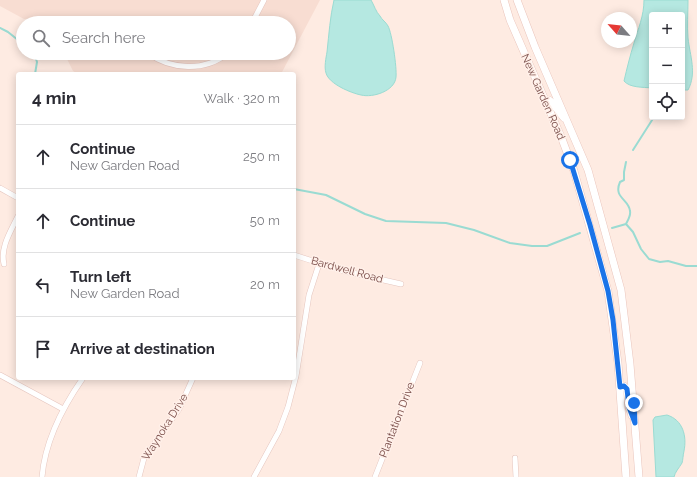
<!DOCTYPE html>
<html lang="en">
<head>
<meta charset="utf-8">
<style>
	:root { --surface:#fff; --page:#f7f7f7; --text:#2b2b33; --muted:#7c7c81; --line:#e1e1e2 }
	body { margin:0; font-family:Raleway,sans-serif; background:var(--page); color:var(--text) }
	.controls { position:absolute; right:12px; top:12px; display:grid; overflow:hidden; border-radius:4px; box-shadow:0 2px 10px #0003 }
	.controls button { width:36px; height:36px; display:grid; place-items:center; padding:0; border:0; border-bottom:1px solid var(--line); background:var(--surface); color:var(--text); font:20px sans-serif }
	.compass { position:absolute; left:601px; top:12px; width:36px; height:36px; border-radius:50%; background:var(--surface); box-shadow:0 2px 10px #0003; rotate:297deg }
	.stop { position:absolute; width:12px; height:12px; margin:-9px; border:3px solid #1a73e8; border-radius:50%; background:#fff }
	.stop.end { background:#1a73e8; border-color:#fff; box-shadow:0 1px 4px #0008 }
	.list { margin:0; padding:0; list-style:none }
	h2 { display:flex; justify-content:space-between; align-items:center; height:52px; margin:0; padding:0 16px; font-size:17px }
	h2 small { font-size:13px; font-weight:400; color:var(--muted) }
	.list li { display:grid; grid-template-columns:26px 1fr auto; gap:12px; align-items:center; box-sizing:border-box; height:64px; padding:0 16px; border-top:1px solid var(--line) }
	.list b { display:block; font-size:15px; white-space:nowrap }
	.list p { margin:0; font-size:13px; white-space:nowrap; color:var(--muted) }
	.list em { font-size:13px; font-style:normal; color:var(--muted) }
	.icon { flex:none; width:22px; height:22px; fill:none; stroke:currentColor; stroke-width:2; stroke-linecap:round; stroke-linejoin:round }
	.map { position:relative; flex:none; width:697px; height:477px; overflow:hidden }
	.search { position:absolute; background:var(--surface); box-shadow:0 2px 10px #0003; left:16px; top:16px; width:280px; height:44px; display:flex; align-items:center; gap:10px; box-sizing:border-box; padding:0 14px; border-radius:22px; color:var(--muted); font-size:15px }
	.panel { position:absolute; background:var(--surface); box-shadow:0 2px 10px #0003; left:16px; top:72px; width:280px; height:308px; border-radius:4px }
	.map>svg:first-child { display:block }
	.residential { fill:#f8ddd2 }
	.water { fill:#b5e8e1; stroke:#9adbd2 }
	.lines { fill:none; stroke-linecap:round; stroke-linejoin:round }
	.stream { stroke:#9adbd2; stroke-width:2 }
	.minor-casing { stroke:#e5c6bf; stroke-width:6 }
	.secondary-casing { stroke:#eac5bc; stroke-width:8 }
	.minor { stroke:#fff; stroke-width:5 }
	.secondary { stroke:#fff; stroke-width:7 }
	.route { stroke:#1a73e8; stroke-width:5 }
	.labels { text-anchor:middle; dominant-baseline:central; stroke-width:3; stroke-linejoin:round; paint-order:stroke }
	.street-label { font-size:11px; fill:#774a46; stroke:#fff0e9 }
</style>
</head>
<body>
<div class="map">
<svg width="697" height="477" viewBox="0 0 697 477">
	<rect width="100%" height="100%" fill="#feebe2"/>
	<path class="residential" d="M 0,0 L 320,0 L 281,74 L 78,74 L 73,71 L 64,53 L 289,53 L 289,23 L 48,23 L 42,18 L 24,19 L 0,6 Z"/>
	<path class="water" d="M 334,0 L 371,0 C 374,5 376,12 380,16 C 382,20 386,22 388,26 C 392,33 397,68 396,77 C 395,91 373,98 361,95 C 351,93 329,84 326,73 C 324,67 326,58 327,52 C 329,34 330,17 334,0 Z
		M 644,0 L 688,0 C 688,13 687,26 688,38 C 690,56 697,73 688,90 L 682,90 L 682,15 L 652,15 L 652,88 C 643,87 630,88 624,81 C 627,68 630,56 634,43 C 638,29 644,16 644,0 Z
		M 667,415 C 683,420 687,436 684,451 C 683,455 683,460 682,463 C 679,468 675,472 674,477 L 656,477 L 653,420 L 655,417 Z"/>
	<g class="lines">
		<path class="stream" d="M 0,28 L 8,32 L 23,44
			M 34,53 L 37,62 L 35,74
			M 633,150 L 654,117
			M 294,189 L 326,195 L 365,214 L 386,221 L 446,223 L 474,230 L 510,243 L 532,246 L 547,246 L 580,233
			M 626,224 L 633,232 L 641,249 L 649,259 L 660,262 L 668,261 L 686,266 L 697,266
			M 626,224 C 628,220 631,216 630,211 C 629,199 613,198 620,182 L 624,180 L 624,172 L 626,162
			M 612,228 L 626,224"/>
		<g class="minor-casing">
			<path id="minor" d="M 252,23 L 264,0
				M 148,53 C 171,70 205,72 228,53
				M 0,188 L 18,198
				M 294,255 L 344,271 L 401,284
				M 4,264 C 0,247 11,231 18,216
				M 0,375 L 63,409
				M 515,458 L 516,477
				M 42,477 C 45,441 62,408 83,378
				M 139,477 L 144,458 L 179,409 L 193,378
				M 254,477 L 279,431 L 288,407 L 296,376 L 309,295 L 319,264
				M 375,477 L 420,363"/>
		</g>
		<g class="secondary-casing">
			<path id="secondary" d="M 504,0 L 510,20 L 562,139 L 574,171 L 608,291 L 618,363 L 626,477
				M 517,0 L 535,47 L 588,170 L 621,290 L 630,364 L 639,477
				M 545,102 L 549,100 C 553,102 559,113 564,118
				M 620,387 L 624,386 L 627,389 L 629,407 L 632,416"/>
		</g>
		<use href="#minor" class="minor"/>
		<use href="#secondary" class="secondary"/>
	</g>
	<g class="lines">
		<path class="route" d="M 570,160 L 590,225 L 608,291 L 613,320 L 620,387 L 624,386 L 627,389 L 629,407 L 635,423 L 634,403"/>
	</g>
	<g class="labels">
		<g class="street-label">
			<text transform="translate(543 97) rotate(66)">New Garden Road</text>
			<text transform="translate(347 270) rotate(15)">Bardwell Road</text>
			<text transform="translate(397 420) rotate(-69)">Plantation Drive</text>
			<text transform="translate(165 427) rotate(-58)">Waynoka Drive</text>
		</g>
	</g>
</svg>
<div class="controls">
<button>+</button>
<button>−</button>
<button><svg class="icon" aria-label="locate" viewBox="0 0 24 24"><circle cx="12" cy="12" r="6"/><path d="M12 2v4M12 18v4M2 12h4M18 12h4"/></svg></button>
</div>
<svg class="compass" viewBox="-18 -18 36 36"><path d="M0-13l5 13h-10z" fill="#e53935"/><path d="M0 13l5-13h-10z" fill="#7c7c81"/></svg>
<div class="stop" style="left:570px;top:160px"></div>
<div class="stop end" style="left:634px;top:403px"></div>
<div class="search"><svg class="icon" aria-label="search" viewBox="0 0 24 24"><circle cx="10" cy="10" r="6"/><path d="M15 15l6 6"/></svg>Search here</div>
<section class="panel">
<h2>4 min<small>Walk · 320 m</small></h2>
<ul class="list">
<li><svg class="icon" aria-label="ahead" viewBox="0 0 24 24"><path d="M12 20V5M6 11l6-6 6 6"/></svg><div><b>Continue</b><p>New Garden Road</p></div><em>250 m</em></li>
<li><svg class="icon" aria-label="ahead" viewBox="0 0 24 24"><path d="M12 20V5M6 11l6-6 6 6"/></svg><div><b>Continue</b></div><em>50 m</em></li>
<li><svg class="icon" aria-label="left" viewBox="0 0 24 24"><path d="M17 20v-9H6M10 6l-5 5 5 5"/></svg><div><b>Turn left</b><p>New Garden Road</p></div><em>20 m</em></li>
<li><svg class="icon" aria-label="arrive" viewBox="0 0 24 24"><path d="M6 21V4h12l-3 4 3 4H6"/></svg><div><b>Arrive at destination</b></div></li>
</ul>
</section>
</div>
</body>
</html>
